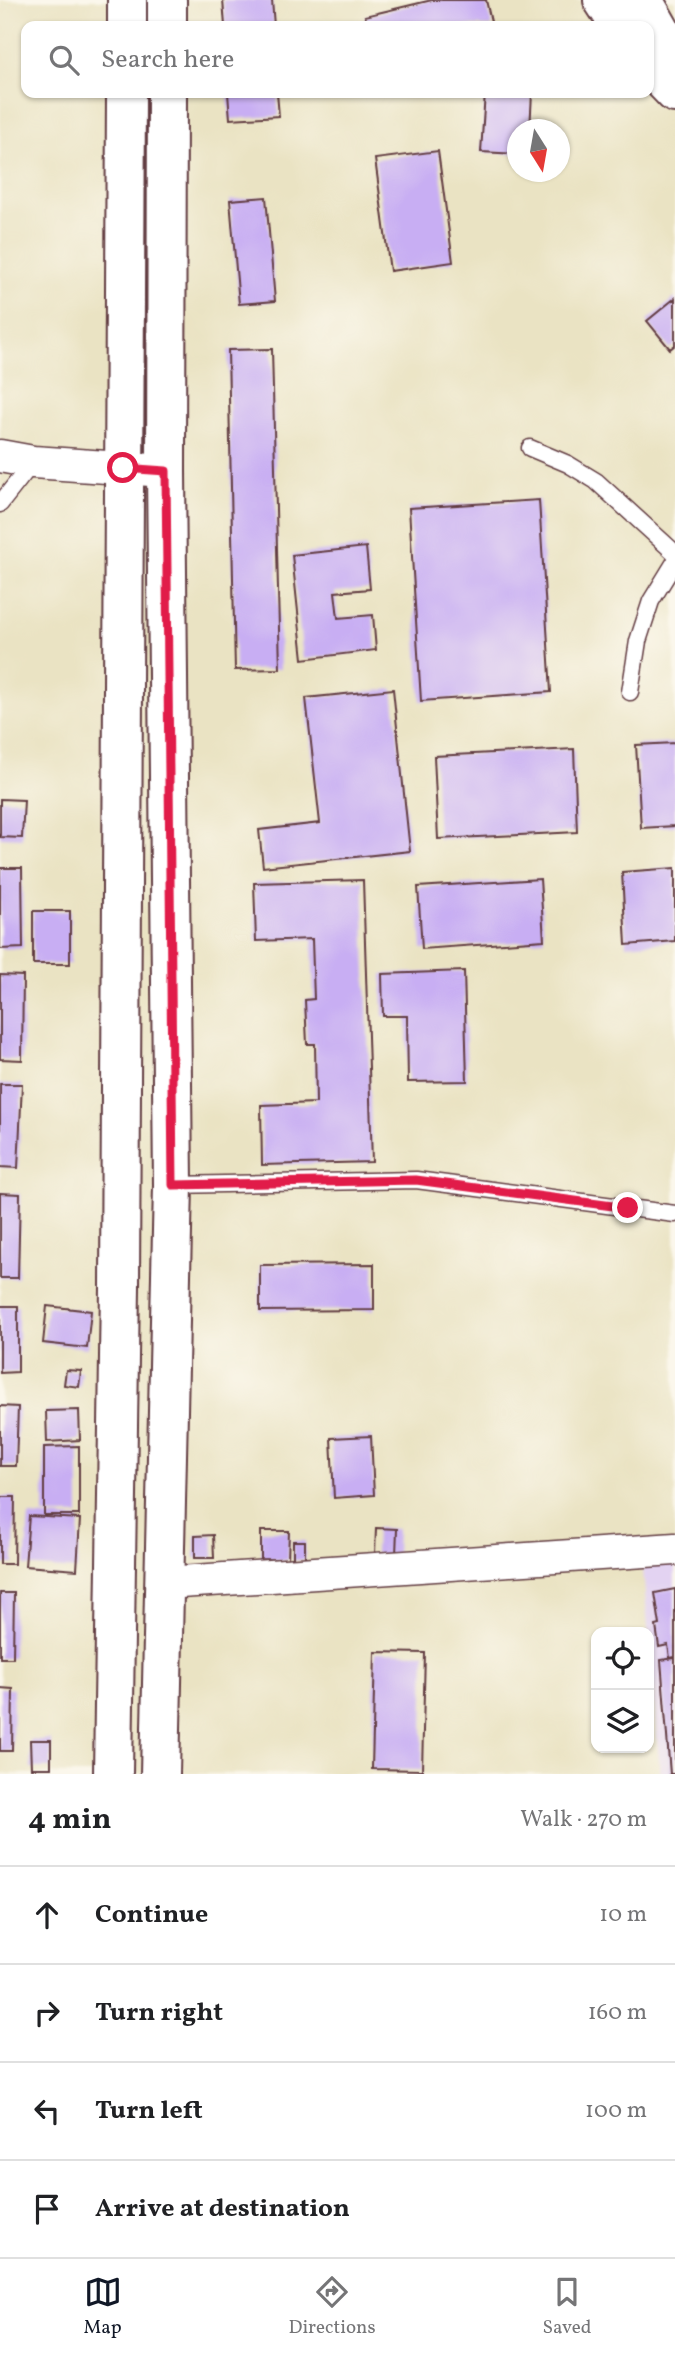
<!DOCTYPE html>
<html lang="en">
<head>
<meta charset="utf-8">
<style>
	:root { --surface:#fff; --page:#f2f2f2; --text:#202124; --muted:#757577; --line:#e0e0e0; --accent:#111827 }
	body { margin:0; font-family:Vollkorn,serif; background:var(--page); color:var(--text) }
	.controls { position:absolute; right:21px; bottom:21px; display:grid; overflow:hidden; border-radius:14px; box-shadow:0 2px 5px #0004 }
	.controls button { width:63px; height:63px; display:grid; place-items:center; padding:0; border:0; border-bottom:2px solid var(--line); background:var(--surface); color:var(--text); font:35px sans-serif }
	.compass { position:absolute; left:507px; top:119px; width:63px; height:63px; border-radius:50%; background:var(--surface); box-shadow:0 2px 5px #0004; rotate:169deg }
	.stop { position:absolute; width:21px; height:21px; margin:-16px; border:5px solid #e11d48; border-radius:50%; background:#fff }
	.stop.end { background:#e11d48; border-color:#fff; box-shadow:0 2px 7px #0008 }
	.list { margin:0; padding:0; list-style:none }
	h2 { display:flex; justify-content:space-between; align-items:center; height:91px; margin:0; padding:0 28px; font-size:30px }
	h2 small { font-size:23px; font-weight:400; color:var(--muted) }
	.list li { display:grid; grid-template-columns:46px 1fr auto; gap:21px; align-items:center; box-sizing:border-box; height:98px; padding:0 28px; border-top:2px solid var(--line) }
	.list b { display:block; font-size:26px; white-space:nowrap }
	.list em { font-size:23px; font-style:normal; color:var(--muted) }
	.icon { flex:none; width:38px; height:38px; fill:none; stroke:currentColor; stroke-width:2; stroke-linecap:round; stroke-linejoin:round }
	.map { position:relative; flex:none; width:675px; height:1774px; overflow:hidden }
	.search { position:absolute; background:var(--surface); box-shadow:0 2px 5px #0004; left:21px; right:21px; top:21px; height:77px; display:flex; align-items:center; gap:18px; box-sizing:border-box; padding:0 24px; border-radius:14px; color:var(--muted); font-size:26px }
	.sheet { height:483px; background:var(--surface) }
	nav { display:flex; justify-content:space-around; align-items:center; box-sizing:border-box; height:98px; border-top:2px solid var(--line); background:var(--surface); font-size:19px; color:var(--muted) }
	nav a { display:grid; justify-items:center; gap:4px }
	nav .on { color:var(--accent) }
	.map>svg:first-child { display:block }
	.built { fill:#e3d3f2 }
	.building { fill:#c8aef3 }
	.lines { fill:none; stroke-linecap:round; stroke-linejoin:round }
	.service-casing { stroke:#623c42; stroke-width:19 }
	.minor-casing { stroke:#623c42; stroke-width:35 }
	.tertiary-casing { stroke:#623c42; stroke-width:42 }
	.trunk-casing { stroke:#623c42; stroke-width:42 }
	.service { stroke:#fff; stroke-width:16 }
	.minor { stroke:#fff; stroke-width:32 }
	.tertiary { stroke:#fff; stroke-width:38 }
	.trunk { stroke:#fff; stroke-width:38 }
	.route { stroke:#e11d48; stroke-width:9 }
</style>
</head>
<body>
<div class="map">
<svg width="675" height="1774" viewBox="0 0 675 1774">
	<rect width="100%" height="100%" fill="#fbf7ec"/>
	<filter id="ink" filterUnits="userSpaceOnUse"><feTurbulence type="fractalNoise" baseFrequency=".0143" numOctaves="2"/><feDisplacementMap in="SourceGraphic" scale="14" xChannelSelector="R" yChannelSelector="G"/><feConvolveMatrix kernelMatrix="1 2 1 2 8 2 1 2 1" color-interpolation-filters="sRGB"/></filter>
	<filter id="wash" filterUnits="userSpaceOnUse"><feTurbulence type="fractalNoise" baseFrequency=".00686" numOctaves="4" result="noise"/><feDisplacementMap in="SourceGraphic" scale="28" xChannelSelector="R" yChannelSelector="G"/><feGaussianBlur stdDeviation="1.57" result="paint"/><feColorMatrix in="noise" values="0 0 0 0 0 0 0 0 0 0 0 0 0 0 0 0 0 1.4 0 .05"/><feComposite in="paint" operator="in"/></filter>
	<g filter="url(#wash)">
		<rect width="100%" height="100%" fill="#eae3c3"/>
		<path class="built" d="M 675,1553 L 675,1774 L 660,1774 L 642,1556 Z"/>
		<g id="blocks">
			<path class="building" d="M 223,0 L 272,0 L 274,26 L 225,26 Z
				M 432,0 L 486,0 L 492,26 L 368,26 L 365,16 Z
				M 228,93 L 277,93 L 279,116 L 230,119 Z
				M 485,93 L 532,93 L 530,130 L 518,130 L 518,154 L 481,152 Z
				M 438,151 L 453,262 L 390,271 L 375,159 Z
				M 266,197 L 275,301 L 239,304 L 230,200 Z
				M 675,298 L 675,345 L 670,349 L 647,321 Z
				M 272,349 L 280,669 L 235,670 L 228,350 Z
				M 539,500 L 551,692 L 421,701 L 409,508 Z
				M 366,547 L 370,589 L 335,592 L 338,618 L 373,615 L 376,650 L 303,659 L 292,555 Z
				M 393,689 L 410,851 L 263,867 L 259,830 L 320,823 L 306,698 Z
				M 675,743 L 675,826 L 641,828 L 636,745 Z
				M 574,749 L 577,832 L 438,839 L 434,756 Z
				M 0,799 L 24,800 L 22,838 L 0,837 Z
				M 0,868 L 22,868 L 23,948 L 0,949 Z
				M 675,868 L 675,941 L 626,945 L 622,872 Z
				M 540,879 L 544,940 L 422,949 L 418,887 Z
				M 363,880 L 372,1162 L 262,1165 L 261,1105 L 316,1103 L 315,1044 L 307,1044 L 305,1000 L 314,999 L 312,939 L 256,941 L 254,883 Z
				M 33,911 L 70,911 L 70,964 L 33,964 Z
				M 464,971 L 467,1081 L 408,1082 L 407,1016 L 383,1016 L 382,974 Z
				M 0,975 L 23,976 L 22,1060 L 0,1059 Z
				M 0,1084 L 22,1084 L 18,1168 L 0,1167 Z
				M 0,1193 L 20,1194 L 18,1278 L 0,1278 Z
				M 374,1264 L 374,1310 L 260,1311 L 260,1265 Z
				M 0,1306 L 18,1306 L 18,1372 L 0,1373 Z
				M 47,1306 L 91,1311 L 87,1348 L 43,1343 Z
				M 66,1370 L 81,1371 L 79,1387 L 64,1385 Z
				M 0,1406 L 18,1407 L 16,1466 L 0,1466 Z
				M 79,1410 L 80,1440 L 47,1442 L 46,1411 Z
				M 371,1436 L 374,1495 L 334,1498 L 331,1438 Z
				M 79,1446 L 79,1515 L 44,1515 L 44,1447 Z
				M 0,1497 L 15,1497 L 14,1564 L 0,1564 Z
				M 29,1516 L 80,1519 L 77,1570 L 25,1566 Z
				M 376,1528 L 397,1529 L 396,1555 L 375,1554 Z
				M 261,1531 L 289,1531 L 288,1560 L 261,1559 Z
				M 213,1535 L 214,1558 L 195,1558 L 195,1536 Z
				M 293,1541 L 305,1541 L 305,1560 L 293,1560 Z
				M 675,1589 L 675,1657 L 670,1658 L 668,1645 L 659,1647 L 656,1626 L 660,1625 L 655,1593 Z
				M 0,1593 L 14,1593 L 13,1658 L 0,1658 Z
				M 375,1652 L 425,1653 L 422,1770 L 372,1769 Z
				M 675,1658 L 675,1774 L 670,1774 L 661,1660 Z
				M 0,1688 L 13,1689 L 12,1751 L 0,1751 Z
				M 30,1740 L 51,1740 L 51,1768 L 31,1768 Z"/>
		</g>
	</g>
	<g filter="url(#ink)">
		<use href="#blocks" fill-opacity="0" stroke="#623c42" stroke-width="2"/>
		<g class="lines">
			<g class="service-casing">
				<path id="service" d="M 530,448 L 568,464 L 596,481 L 675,553
					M 0,504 L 33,462
					M 630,692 L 638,641 L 651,601 L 675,562
					M 173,1185 L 416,1180 L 675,1214"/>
			</g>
			<g class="minor-casing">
				<path id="minor" d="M 0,456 L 33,462 L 166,471
					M 165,1583 L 675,1549"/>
			</g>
			<g class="tertiary-casing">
				<path id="tertiary" d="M 127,26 L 127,0
					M 167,26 L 167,0
					M 113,1774 L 120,1287 L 126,93
					M 160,1774 L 173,1185 L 166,471 L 167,93"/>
			</g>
			<g class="trunk-casing">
				<path id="trunk" d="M 603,0 L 620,26
					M 643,0 L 664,37 L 675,48
					M 649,66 L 675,93"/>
			</g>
			<use href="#service" class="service"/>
			<use href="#minor" class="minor"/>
			<use href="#tertiary" class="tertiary"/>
			<use href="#trunk" class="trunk"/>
		</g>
	</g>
	<g class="lines" filter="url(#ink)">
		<path class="route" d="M 123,468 L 166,471 L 173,1185 L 416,1180 L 628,1208"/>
	</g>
</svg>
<div class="controls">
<button><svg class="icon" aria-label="locate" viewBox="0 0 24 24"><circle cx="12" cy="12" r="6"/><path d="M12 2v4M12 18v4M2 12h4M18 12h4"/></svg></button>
<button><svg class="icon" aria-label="layers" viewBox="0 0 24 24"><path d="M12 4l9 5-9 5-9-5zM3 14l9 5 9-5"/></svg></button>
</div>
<svg class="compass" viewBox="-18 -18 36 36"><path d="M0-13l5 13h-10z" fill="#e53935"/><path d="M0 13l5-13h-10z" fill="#757577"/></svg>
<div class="stop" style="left:123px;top:468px"></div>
<div class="stop end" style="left:628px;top:1208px"></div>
<div class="search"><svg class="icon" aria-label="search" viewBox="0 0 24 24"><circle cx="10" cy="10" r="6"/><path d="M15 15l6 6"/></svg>Search here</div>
</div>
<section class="sheet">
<h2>4 min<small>Walk · 270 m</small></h2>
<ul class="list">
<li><svg class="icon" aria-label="ahead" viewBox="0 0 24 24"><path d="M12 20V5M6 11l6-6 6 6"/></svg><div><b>Continue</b></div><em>10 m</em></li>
<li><svg class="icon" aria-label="right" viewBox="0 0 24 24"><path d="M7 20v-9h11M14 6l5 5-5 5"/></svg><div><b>Turn right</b></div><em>160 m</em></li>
<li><svg class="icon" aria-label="left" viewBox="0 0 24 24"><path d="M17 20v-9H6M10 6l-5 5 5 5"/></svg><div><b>Turn left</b></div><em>100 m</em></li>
<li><svg class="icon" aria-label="arrive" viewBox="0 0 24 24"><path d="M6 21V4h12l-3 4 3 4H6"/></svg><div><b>Arrive at destination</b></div></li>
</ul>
</section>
<nav>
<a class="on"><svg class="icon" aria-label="map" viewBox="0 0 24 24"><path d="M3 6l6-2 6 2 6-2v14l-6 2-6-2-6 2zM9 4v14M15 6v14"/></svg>Map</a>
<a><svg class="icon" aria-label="directions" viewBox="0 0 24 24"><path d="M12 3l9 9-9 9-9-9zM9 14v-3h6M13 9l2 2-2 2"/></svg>Directions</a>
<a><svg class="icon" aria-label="saved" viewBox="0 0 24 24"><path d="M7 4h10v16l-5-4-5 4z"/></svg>Saved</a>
</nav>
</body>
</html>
